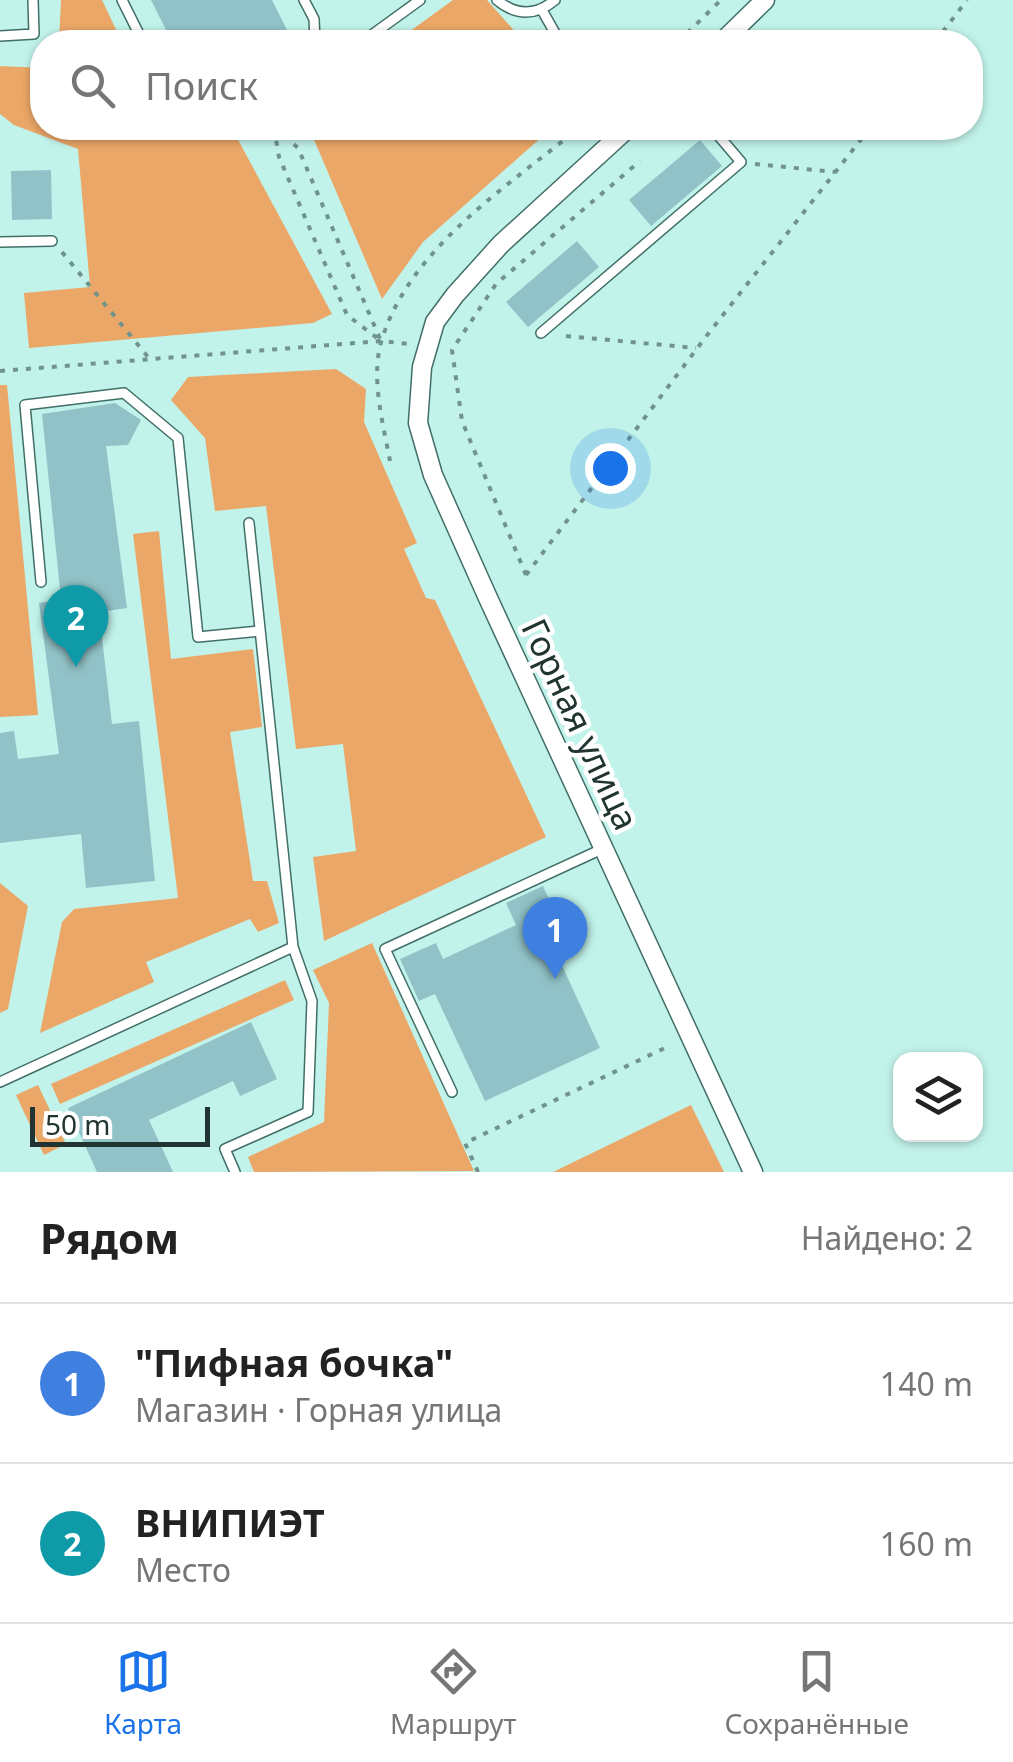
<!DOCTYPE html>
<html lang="ru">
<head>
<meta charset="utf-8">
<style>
	:root { --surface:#fff; --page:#f2f2f2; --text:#222; --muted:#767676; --line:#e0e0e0; --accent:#1a73e8 }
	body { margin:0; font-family:"Noto Sans",sans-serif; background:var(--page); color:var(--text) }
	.controls { position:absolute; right:30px; bottom:30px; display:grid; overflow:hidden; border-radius:20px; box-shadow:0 2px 8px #0004 }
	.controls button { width:90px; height:90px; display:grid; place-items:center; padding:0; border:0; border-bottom:2px solid var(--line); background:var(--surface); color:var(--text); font:50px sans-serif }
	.scale { position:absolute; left:30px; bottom:25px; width:180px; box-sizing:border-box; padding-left:10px; border:5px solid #213431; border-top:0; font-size:28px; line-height:35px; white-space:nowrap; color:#213431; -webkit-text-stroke:8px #fff; paint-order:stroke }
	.you { position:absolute; left:610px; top:468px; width:35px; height:35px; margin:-25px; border:8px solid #fff; border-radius:50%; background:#1a73e8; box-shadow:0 0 0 15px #1a73e833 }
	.badge { display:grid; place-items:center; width:65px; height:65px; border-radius:50%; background:var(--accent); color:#fff; font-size:32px; font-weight:700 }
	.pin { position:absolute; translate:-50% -82px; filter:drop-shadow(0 2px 5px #0008) }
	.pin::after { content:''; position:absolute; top:52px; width:35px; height:30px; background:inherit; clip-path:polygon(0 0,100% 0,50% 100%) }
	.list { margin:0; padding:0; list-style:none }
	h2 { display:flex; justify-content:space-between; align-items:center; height:130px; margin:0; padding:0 40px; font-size:42px }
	h2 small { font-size:32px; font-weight:400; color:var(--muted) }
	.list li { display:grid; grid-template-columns:65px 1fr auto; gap:30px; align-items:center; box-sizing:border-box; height:160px; padding:0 40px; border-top:2px solid var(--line) }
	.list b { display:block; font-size:38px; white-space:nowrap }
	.list p { margin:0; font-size:32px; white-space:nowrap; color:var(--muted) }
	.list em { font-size:32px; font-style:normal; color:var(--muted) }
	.icon { flex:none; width:55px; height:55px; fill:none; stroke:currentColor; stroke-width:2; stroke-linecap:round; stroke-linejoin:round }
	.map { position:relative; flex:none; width:1013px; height:1172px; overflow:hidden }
	.search { position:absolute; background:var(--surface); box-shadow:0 2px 8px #0004; left:30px; right:30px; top:30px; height:110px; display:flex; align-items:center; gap:25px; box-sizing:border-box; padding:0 35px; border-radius:40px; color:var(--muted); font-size:38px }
	.sheet { height:450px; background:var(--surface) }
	nav { display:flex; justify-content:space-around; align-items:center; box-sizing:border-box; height:140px; border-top:2px solid var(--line); background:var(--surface); font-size:28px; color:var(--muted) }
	nav a { display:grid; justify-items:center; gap:5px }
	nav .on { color:var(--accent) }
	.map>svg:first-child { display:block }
	.green { fill:#eba767 }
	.building { fill:#91c2c7 }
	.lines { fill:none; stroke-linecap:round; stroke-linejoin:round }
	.lane-casing { stroke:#416f67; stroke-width:12 }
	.street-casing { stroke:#416f67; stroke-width:21 }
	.path { stroke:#71938d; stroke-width:4; stroke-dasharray:5 8; stroke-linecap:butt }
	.lane { stroke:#fff; stroke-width:9 }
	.street { stroke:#fff; stroke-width:18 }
	.labels { text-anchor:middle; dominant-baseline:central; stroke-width:9; stroke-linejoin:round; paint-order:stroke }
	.street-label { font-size:35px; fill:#213431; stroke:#fff }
</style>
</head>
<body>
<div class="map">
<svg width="1013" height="1172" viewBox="0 0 1013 1172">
	<rect width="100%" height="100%" fill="#c2f3ea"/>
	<path class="green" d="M 61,0 L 102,0 L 122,42 L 59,42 Z
		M 453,0 L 487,0 L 524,42 L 395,42 Z
		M 0,66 L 42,68 L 42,128 L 187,128 L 236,136 L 332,314 L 313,323 L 29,348 L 24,293 L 90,287 L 78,149 L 14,125 L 0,114 Z
		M 309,128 L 552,128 L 423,242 L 382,299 Z
		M 336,369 L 366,389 L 364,422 L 417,543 L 404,549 L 426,598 L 435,600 L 546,837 L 324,941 L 313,857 L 356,851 L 343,744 L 296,749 L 266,506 L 215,511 L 205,438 L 171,400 L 188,377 Z
		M 0,385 L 7,385 L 38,715 L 0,717 Z
		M 159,531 L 171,659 L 253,649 L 262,727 L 230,732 L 253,881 L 267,881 L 279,923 L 258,932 L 250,919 L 146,962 L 154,982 L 40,1033 L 62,922 L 74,909 L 178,898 L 133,534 Z
		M 0,883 L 28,906 L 8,1009 L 0,1013 Z
		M 372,943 L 474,1171 L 254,1172 L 248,1157 L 324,1122 L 329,1003 L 313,970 Z
		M 285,980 L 294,1000 L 60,1104 L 51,1084 Z
		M 38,1085 L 66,1144 L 44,1155 L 16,1095 Z
		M 691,1105 L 724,1172 L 553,1172 Z"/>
	<path class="building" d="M 151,0 L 272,0 L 290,36 L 276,42 L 172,42 Z
		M 700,140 L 722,166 L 651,226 L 629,200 Z
		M 51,170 L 52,219 L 12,220 L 11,171 Z
		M 577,241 L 599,267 L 528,327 L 506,302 Z
		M 115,403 L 141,420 L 128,445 L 106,446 L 127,608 L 99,612 L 112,724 L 139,721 L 155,881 L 86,888 L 81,834 L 0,843 L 0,733 L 14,731 L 18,759 L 59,754 L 39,603 L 61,599 L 42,414 Z
		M 543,886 L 563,931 L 549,937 L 600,1048 L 485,1101 L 435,994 L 419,1001 L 400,959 L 436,943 L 443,959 L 516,925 L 506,903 Z
		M 251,1022 L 277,1079 L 240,1096 L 233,1081 L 149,1120 L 173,1172 L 97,1172 L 68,1108 Z"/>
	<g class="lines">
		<g class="lane-casing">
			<path id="lane" d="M 122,0 L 143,42
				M 304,0 L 314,19 L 315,42
				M 497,0 C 516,16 536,16 555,0
				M 542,10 L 560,42
				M 0,36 L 34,34 L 33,0
				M 362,42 L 420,0
				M 0,242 L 52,241
				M 541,333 L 741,162 L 712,128
				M 41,582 L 25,405 L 124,393 L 178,438 L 198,637 L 260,631
				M 0,1082 L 293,947 L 249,523
				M 452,1092 L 385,949 L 602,849
				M 235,1172 L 225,1149 L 308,1112 L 312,1001 L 293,947"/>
		</g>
		<g class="street-casing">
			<path id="street" d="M 722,42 L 765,0
				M 628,128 L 501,244 L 455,295 L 435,322 L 422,367 L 418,423 L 433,475 L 488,598 L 753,1172"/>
		</g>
		<path class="path" d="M 678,42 L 721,0
			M 935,42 L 967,0
			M 274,128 L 279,157 L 347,315 L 381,341 L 298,148 L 276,128
			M 755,164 L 835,172
			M 62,252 L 148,357
			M 566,336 L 696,348
			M 0,371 L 381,341 L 409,344
			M 390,461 C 383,423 370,377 382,339 C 411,247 508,186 579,128
			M 526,575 L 708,334 L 870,128
			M 526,575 L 462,421 L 452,350 L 496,284 L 640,161
			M 603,797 L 617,792
			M 478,1172 L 465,1143 L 669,1046"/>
		<use href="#lane" class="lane"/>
		<use href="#street" class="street"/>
	</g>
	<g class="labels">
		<g class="street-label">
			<text transform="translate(581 724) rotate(65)">Горная улица</text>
		</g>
	</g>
</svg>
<div class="controls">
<button><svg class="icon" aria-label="layers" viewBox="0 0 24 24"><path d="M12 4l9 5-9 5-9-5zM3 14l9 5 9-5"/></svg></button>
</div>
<div class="scale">50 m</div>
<div class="you"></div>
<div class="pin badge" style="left:555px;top:979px;background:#3f7fe0">1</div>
<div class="pin badge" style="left:76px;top:667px;background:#0f9aa8">2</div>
<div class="search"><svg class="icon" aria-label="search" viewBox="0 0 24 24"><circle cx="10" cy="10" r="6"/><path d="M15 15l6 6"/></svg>Поиск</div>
</div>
<section class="sheet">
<h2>Рядом<small>Найдено: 2</small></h2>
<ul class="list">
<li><span class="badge" style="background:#3f7fe0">1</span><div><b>&quot;Пифная бочка&quot;</b><p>Магазин · Горная улица</p></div><em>140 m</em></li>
<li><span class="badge" style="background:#0f9aa8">2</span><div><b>ВНИПИЭТ</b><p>Место</p></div><em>160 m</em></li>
</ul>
</section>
<nav>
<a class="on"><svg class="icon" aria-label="map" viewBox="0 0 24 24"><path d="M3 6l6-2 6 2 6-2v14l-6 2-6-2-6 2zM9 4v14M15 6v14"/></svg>Карта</a>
<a><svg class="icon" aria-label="directions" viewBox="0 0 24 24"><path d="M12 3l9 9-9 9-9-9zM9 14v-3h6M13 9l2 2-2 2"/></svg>Маршрут</a>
<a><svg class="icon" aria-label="saved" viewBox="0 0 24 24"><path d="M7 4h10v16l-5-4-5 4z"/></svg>Сохранённые</a>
</nav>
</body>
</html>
